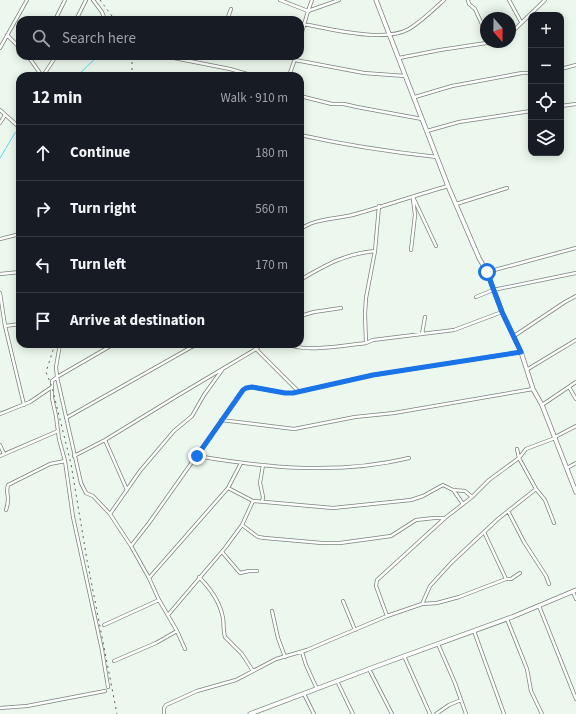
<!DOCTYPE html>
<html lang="en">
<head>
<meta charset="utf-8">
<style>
	:root { --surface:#171b24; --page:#20242c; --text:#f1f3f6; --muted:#9ea1a6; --line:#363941 }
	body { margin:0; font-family:"Source Sans 3",sans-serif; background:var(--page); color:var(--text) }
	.controls { position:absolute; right:12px; top:12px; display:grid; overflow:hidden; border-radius:8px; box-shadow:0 2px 10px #0003 }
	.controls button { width:36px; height:36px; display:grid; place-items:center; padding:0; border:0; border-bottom:1px solid var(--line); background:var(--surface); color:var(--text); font:20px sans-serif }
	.compass { position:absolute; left:480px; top:12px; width:36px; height:36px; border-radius:50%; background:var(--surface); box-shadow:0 2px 10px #0003; rotate:160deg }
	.stop { position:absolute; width:12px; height:12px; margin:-9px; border:3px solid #1a73e8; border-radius:50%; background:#fff }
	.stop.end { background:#1a73e8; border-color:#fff; box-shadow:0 1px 4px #0008 }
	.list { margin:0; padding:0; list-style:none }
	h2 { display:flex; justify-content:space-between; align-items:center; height:52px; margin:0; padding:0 16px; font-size:17px }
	h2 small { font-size:13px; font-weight:400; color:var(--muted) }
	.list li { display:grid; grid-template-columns:26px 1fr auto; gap:12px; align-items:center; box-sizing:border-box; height:56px; padding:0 16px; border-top:1px solid var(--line) }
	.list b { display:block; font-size:15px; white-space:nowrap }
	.list em { font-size:13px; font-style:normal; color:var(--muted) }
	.icon { flex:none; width:22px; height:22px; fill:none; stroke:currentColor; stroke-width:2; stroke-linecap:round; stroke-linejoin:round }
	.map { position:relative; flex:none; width:576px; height:714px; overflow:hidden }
	.search { position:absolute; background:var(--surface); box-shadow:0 2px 10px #0003; left:16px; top:16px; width:288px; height:44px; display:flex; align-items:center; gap:10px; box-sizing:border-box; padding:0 14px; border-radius:12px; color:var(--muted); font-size:15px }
	.panel { position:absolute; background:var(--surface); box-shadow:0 2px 10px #0003; left:16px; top:72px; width:288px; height:276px; border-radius:12px }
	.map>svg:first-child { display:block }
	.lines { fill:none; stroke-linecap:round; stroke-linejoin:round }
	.stream { stroke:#56dbe9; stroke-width:1 }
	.minor-casing { stroke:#79847a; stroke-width:4 }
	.tertiary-casing { stroke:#79847a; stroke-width:5 }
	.minor { stroke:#fff; stroke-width:2.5 }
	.tertiary { stroke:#fff; stroke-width:3.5 }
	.rail { stroke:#59605a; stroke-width:1; stroke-dasharray:2 4; stroke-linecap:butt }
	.route { stroke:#1a73e8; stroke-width:5 }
</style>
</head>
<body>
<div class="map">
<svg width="576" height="714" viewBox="0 0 576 714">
	<rect width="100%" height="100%" fill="#ecf8ed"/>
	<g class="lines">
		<path class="stream" d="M 77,76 L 98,56
			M 0,158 L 15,133 L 19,130"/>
		<g class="minor-casing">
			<path id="minor" d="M 93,0 L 102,12 L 105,20
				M 280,0 L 308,11 L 339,0
				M 468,0 L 469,4 L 475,9 L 486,33
				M 509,0 L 521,22
				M 55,20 L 65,0
				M 76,20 L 86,0
				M 227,20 L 231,9
				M 303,24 C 331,29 384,43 409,29 C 422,21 433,10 444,0
				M 510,34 L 545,0
				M 7,35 L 20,48
				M 300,39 L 308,11 L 312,0
				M 0,48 L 27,0
				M 28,56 L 42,76
				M 164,56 L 230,69 L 254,76
				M 399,58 L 440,50 L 493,42
				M 295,60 L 364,73 L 405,76
				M 561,69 L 576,65
				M 43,76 L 56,56
				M 289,76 L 296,56
				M 300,96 L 332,104 L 344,104 L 357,107 L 422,119
				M 415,97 L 452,86 L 522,73 L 531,73
				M 561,106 L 576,104
				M 0,110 L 20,128
				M 0,123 L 5,115
				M 427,131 L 459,122 L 531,111
				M 300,135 C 345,145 391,152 437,157
				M 413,197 L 436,246
				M 456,204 L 507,188
				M 300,220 L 302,228
				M 300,230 C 313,218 340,219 356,214 C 387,205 417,195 448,186
				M 0,239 L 20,234
				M 411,250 L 415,215 L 413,199
				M 487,272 L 576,248
				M 0,274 L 20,272
				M 300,280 C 326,265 344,254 375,251
				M 0,293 L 5,326 L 24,405
				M 476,297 L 493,290 L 576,273
				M 300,316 L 314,312 L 341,308
				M 5,326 L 20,324
				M 422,334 L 425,317
				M 514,336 L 565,302 L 576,296
				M 366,343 L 365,314 L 366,298 L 375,251 L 379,206
				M 60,344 L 56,367 L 57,377 L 81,483 L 86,493 L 93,496 L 110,514 L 131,546 L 149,578 L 159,600 L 177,631 L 185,649
				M 251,344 L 299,392
				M 289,344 C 301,353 349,345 366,343 L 373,340 L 454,330 L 502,312
				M 528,369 L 576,340
				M 52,387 L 52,398 L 56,416 L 59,439 L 65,461 L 73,517 L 102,650 L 108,687
				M 569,387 L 576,399
				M 542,405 L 576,382
				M 0,414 L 30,402 L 52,387 L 52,381 L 57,377 L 114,344
				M 66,418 L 197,344
				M 221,420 L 294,429 L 355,417 L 394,413 L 533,389
				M 555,437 L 576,426
				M 105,440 L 127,490
				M 0,445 L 4,454
				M 517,449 L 519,458 L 536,489 L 545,500 L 554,523
				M 0,456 L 58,431
				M 74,456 L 105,440 L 177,396 L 256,349 L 262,344
				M 197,456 C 267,468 339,475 409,458
				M 567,468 L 576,463
				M 228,488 L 253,501 L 333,508 L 411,500 L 423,496 L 443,485 L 453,490 L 465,491 L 472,497
				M 454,491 L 463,504
				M 262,502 L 263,497 L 260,483 L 263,465
				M 6,510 C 11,497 5,494 8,485 L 50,464 L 65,461
				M 508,511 L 524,542 L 546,576 L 549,584
				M 110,514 L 140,471 L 174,431 L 192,416 L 204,395 L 222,370
				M 242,525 L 258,537 L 265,538 L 322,543 L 340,543 L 391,536 L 416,520 L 434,518 L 445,518
				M 484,532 L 506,579
				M 131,546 L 149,523 L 243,390 L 247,388 L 252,387 L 285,393 L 293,393 L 373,375 L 521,352
				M 222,552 L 240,573 L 249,571 L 257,571
				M 199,577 C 210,588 220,602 223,618 C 224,624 223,630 225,637 L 242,654 L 253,671
				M 149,578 L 228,488 L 241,463
				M 573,592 L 576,599
				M 343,601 L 355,630
				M 422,604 L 430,586 L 452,562 L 498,519 L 536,489
				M 539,606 L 576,699
				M 272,611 L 278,638 L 285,657
				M 168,615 L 225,548 L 242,525 L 253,501
				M 387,616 L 376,586 L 377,580 L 445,518 L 472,497 L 489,480 L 519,458 L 526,449 L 555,438
				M 507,619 L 527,669 L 531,691 L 542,714
				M 104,625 L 159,600
				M 474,631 L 504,714
				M 438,644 L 455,683 L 466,714
				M 302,652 L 306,665 L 317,689
				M 404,656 L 430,714
				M 114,661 L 156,643 L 177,631
				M 369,669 L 392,714
				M 337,681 L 353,714
				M 304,694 L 314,714
				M 0,708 L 27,706 L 105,691
				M 164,714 L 164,708 L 166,705 L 197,691 L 236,680 L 276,659 L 307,650 L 387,616 L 422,604 L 437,603 L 459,597 L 506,579 L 511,579 L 520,573
				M 436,714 L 449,705 L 461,700"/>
		</g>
		<g class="tertiary-casing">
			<path id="tertiary" d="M 376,0 L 448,186 L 479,258 L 487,272 L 502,312 L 521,352 L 533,389 L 542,405 L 576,492
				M 250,714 L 377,666 L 512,617 L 576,590"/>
		</g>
		<use href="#minor" class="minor"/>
		<use href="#tertiary" class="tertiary"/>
		<path class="rail" d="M 100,0 L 115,20
			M 132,56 L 132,76
			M 55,344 L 46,372 L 52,387 L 71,464 L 87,560 L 117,714"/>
	</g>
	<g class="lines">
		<path class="route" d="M 197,456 L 243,390 L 246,388 L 252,387 L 285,393 L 293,393 L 373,375 L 521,352 L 502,312 L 487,272"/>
	</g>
</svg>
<div class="controls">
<button>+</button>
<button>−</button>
<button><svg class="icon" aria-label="locate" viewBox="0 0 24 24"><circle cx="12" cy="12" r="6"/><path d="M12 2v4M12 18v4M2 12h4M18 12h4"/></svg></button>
<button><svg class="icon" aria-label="layers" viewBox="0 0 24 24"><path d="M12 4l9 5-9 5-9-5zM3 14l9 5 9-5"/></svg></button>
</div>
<svg class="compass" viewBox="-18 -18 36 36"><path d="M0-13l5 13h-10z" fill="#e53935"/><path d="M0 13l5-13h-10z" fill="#9ea1a6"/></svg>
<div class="stop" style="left:487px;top:272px"></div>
<div class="stop end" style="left:197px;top:456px"></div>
<div class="search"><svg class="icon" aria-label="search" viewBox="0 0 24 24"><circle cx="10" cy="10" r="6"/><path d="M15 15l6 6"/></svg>Search here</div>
<section class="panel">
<h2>12 min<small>Walk · 910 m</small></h2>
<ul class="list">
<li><svg class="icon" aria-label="ahead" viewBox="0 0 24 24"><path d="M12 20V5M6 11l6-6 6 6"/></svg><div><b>Continue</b></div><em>180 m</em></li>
<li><svg class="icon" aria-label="right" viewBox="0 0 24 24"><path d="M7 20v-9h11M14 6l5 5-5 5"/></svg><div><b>Turn right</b></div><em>560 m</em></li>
<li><svg class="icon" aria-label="left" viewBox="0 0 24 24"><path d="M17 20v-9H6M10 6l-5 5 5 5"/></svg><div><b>Turn left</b></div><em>170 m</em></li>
<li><svg class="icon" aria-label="arrive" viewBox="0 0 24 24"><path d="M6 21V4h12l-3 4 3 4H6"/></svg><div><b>Arrive at destination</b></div></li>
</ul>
</section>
</div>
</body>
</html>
